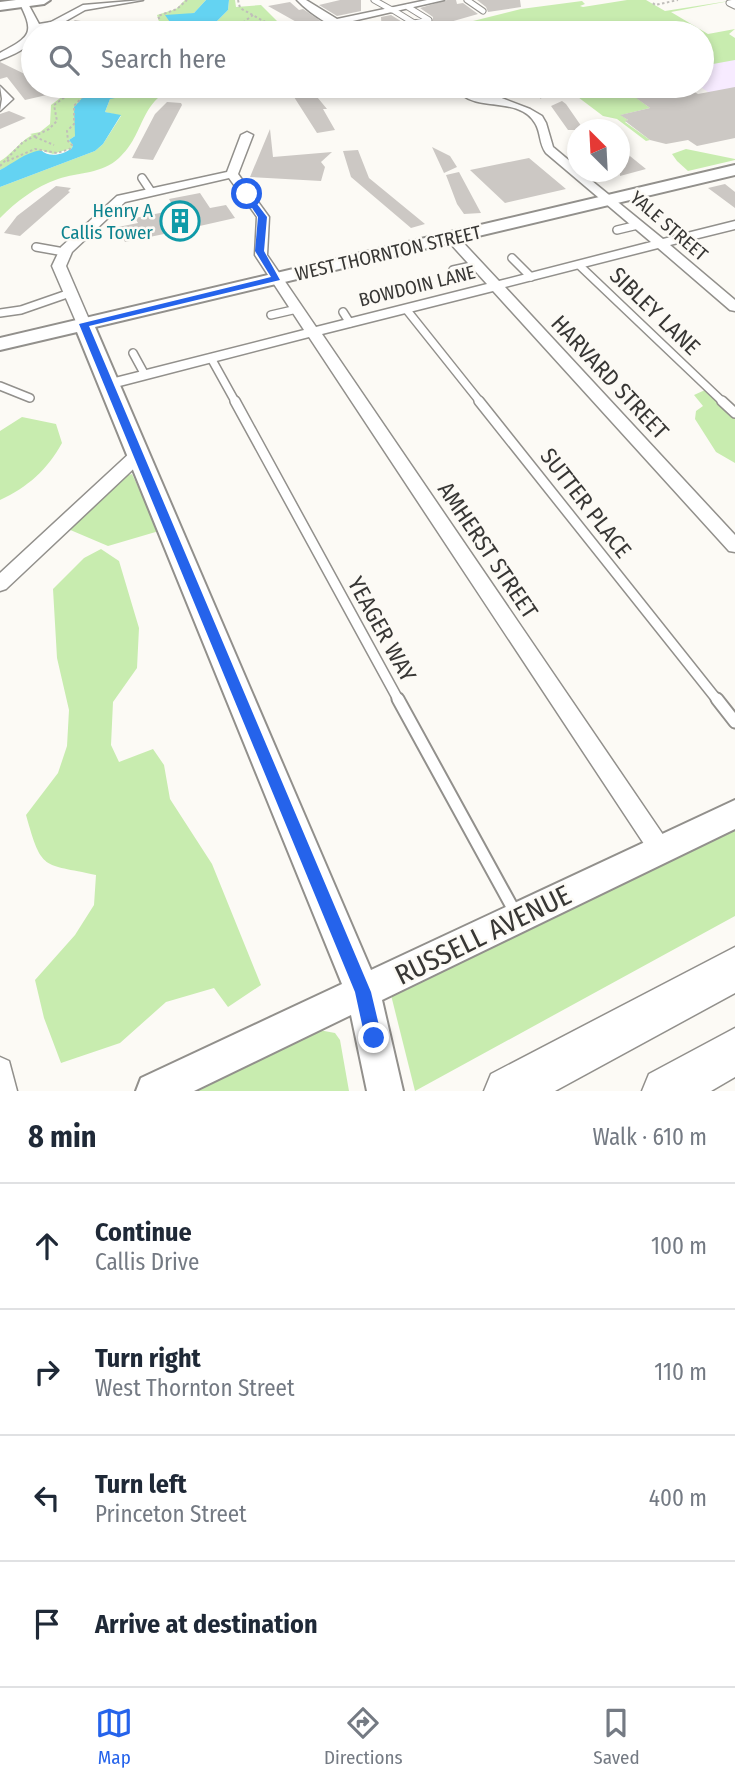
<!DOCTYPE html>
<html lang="en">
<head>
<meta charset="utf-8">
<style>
	:root { --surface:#fff; --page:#f2f2f3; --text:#1f2937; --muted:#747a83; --line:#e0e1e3; --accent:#2563eb }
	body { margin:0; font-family:"Fira Sans Condensed",sans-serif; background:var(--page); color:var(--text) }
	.compass { position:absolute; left:567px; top:119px; width:63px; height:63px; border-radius:50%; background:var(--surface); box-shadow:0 4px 10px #0003; rotate:336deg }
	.stop { position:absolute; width:21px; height:21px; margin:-16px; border:5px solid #2563eb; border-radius:50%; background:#fff }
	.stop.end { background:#2563eb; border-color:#fff; box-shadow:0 2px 7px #0008 }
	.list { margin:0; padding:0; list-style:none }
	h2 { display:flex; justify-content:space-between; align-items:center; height:91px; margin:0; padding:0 28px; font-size:30px }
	h2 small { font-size:23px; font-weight:400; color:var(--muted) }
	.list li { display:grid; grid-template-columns:46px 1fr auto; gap:21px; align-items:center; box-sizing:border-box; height:126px; padding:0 28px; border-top:2px solid var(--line) }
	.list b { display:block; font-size:26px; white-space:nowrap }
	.list p { margin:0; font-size:23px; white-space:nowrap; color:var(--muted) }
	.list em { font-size:23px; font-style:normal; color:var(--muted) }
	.icon { flex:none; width:38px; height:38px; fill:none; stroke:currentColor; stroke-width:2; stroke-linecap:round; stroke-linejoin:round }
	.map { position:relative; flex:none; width:735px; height:1091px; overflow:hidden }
	.search { position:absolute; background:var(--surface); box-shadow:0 4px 10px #0003; left:21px; right:21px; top:21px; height:77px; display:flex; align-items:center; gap:18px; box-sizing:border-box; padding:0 24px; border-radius:38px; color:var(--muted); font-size:26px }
	.sheet { height:595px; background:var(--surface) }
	nav { display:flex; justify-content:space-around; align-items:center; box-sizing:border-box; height:98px; border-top:2px solid var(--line); background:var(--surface); font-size:19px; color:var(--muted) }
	nav a { display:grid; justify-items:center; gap:4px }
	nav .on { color:var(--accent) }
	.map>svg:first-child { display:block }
	.commercial { fill:#f7ebff }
	.green { fill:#c8ecaf }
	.water { fill:#64d3f2 }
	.building { fill:#ccc8c4 }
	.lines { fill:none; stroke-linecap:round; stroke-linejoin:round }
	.lane-far3-casing { stroke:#92908c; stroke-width:7 }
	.lane-far2-casing { stroke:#92908c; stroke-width:10 }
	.lane-far1-casing { stroke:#92908c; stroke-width:12 }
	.lane-casing { stroke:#92908c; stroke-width:15 }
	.street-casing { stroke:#92908c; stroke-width:3 }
	.secondary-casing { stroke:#92908c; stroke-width:4 }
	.highway-casing { stroke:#92908c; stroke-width:3 }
	.path { stroke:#c0beba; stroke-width:2; stroke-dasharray:2.5 2.5; stroke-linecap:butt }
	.lane-far3 { stroke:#fff; stroke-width:5 }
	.lane-far2 { stroke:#fff; stroke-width:7 }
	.lane-far1 { stroke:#fff; stroke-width:9 }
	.lane { stroke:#fff; stroke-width:11 }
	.street { fill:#fff; fill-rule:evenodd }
	.secondary { fill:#fff; fill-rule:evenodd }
	.highway { fill:#fff; fill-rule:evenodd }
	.route { fill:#2563eb }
	.labels { text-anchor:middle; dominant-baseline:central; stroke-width:5; stroke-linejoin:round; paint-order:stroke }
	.far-culture-label { font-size:19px; fill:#0d838f; stroke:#fcfaf5; text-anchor:end }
	.far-street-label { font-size:19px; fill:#383735; stroke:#fcfaf5 }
	.street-label { font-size:23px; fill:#383735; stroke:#fcfaf5 }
	.near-street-label { font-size:28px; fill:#383735; stroke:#fcfaf5 }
</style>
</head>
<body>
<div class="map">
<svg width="735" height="1091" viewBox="0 0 735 1091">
	<rect width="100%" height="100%" fill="#fcfaf5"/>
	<path class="commercial" d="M 735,59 L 735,110 L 699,86 L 702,86 L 702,65 Z"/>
	<path class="green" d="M 185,0 L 206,0 L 194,13 L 184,15 L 169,33 L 149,33 L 160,25 L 157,15 L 176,9 Z
		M 229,0 L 235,0 L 236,7 L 261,5 L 279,23 L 296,33 L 196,33 L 205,24 L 214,24 L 228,10 Z
		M 627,0 L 646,0 L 665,11 L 735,0 L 671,12 L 708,34 L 735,29 L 729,34 L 735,38 L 735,60 L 702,66 L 702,33 L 457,32 L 457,25 L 521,9 L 582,1 L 585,4 L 580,6 L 583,7 Z
		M 76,86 L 93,86 L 75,106 L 75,136 L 69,140 L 73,145 L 72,148 L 53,154 L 41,150 L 0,170 L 0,161 C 9,157 19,142 32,135 L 30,134 L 40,132 L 50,124 L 51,105 Z
		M 133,86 L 180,86 C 139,98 146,134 119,158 C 102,174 79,172 58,179 C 35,187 17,201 0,218 L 0,187 L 95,151 L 103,144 L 121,116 L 105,112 L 110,99 Z
		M 567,86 L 646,86 L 626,90 L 650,108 L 621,115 L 628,120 L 625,122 L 650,140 L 646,141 L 617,119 L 603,116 L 566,88 L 569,87 Z
		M 686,149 L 735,159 L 735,160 L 688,171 L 677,161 L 672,154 Z
		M 705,390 L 735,418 L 735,463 L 716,452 L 695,419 L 696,411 L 703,406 L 694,395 Z
		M 22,417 L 56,424 L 62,443 C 47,470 28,487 0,500 L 0,431 Z
		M 132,474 L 159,531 L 108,546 L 68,529 L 125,476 Z
		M 101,549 L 119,561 L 139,628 L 137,668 L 113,702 L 111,745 L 119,762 L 153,749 L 164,765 L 170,799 L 212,864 L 261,985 L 228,1007 L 214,988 L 166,1002 L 120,1043 L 61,1063 L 44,1018 L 35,980 L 75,935 L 94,905 L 96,875 C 42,863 42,872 26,815 L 58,773 L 67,746 L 69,710 L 57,658 L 53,589 L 84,558 Z
		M 735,826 L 735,916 L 415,1091 L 390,991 Z
		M 319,1030 L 335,1033 L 340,1040 L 349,1091 L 181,1091 Z"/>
	<path class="water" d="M 206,0 L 229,0 L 228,10 L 214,24 L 205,24 L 196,33 L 169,33 L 177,25 L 172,25 L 165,15 L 194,13 Z
		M 93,86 L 133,86 L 128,90 L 131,92 L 130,95 L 110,99 L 105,112 L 121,115 L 103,144 L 95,151 L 0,187 L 0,170 C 14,163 24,153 41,150 C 49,158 63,155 72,148 L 73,145 L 69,140 L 75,136 L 74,107 Z"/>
	<path class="building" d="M 340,0 L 361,0 L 361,11 L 337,16 L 319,5 Z
		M 447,0 L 456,0 L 457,4 L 463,3 L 478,14 L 443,24 L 450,28 L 443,30 L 448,33 L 382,33 L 381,17 L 391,15 L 412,28 L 432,24 L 433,17 L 420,8 Z
		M 477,0 L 520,0 L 521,7 L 488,12 L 486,7 Z
		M 290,2 L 299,10 L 303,9 L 325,24 L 346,33 L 316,33 L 268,6 Z
		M 75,20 L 93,23 L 79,33 L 61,30 Z
		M 0,62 L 33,78 L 33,86 L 44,86 L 51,94 L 25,100 L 7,77 L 0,79 Z
		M 287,86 L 308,86 L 327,109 L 323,109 L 335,130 L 317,133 Z
		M 646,86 L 684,86 L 698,94 L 735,87 L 735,138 L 697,146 L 688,140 L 666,144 L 650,140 L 625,121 L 628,120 L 620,115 L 650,108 L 625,90 Z
		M 562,101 L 566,104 L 584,130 L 568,130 L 551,106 Z
		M 167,102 L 181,103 L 182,105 L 153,160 L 132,158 L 155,114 Z
		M 9,111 L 26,118 L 0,129 L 0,114 Z
		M 270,129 L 273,157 L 332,152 L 321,162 L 325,167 L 321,181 L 250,177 Z
		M 432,147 L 450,156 L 457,167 L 444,173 Z
		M 620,148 L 646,169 L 620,176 Z
		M 358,150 L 369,178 L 425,224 L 411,228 L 351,177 L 343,151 Z
		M 529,158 L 566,189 L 505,203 L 470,170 Z
		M 459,172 L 481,213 L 464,214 L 457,204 L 446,175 Z
		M 725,184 L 735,192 L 735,208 L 708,188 Z
		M 56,186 L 71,188 L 68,191 L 70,192 L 20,236 L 4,233 L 17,216 Z
		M 200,193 L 210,208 L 226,205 L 235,218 L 182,230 L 187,237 L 173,240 L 169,233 L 125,242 L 118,227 L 138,223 L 135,218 L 175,210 L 169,199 Z"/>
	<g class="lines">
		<g class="lane-far3-casing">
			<path id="lane-far3" d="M 374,0 L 392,10
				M 467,0 L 483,11
				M 735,2 L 729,3 L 735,6
				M 393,10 L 414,23 L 429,20 L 408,7"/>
		</g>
		<g class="lane-far2-casing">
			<path id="lane-far2" d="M 142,178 L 150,190
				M 617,230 L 638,225
				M 36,247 L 64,252
				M 512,258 L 531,277
				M 579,265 L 724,403
				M 453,270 L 476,265
				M 406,309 L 481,403
				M 343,312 L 350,323
				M 0,313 L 21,310 L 70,293
				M 271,315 L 297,309
				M 133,353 L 145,375
				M 211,358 L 236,403
				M 0,386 L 30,398"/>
		</g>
		<g class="lane-far1-casing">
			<path id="lane-far1" d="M 235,401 L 399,701
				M 479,401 L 718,701
				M 722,401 L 735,413"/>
		</g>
		<g class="lane-casing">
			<path id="lane" d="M 398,699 L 516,914
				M 717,699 L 735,722"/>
		</g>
		<g class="street-casing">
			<path id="street" d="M 18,0 L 26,0 L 39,24 L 51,22 L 83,5 L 143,0 L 85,10 L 57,26 L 39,29 L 39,33 L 33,33 C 33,48 12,55 0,60 L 0,53 C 32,36 35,33 18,0 Z
				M 297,0 L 306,0 L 337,19 L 427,0 L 444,0 L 344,23 L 360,33 C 339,33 311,15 297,0 Z
				M 0,86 L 13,99 L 0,111 L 2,99 Z
				M 476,86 L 491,88 L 500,93 L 499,97 L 530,109 L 542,116 L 546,123 L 553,147 L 578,168 L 578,172 L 581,172 L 663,239 L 735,221 L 735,229 L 670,245 L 735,300 L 735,311 L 730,310 L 658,248 L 505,287 L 735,535 L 735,552 L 729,551 L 493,291 L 322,334 L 668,842 L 671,849 L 668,856 L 660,859 L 652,856 L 309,337 L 108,389 L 101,384 L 103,381 L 304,330 L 255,255 L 257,217 L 229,178 L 125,202 L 72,252 L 66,266 L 91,324 L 89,327 L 79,327 L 77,324 L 52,266 L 61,247 L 117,196 L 227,172 L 241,135 L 247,132 L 253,135 L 238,174 L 269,217 L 267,255 L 316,327 L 487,284 L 448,241 L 448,235 L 456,235 L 499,281 L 651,242 L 546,153 C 539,144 541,132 535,123 C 520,97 480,111 461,94 ZM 480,92 L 490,94 L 489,96 L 480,98 L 473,94 Z
				M 138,450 L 146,455 L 144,459 L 6,589 L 0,591 L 0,573 L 132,451 Z
				M 0,1057 L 9,1061 L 17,1091 L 0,1091 Z"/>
		</g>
		<g class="secondary-casing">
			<path id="secondary" d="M 16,0 L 50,0 L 44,4 L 0,10 L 0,2 Z
				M 735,165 L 735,175 L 95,327 L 371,970 L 735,800 L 735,829 L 382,1000 L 403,1091 L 367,1091 L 351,1015 L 194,1091 L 136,1091 L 141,1078 L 342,984 L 77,332 L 0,350 L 0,338 Z"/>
		</g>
		<g class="highway-casing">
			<path id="highway" d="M 735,947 L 735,993 L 555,1091 L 484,1091 L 491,1074 Z
				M 735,1028 L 735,1077 L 711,1091 L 642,1091 L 649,1074 Z"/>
		</g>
		<path class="path" d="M 238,0 L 240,8 L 267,23 L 262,33
			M 653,3 L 655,5 L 678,0
			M 253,15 L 241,24 L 258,32
			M 666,27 L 664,29 L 668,33
			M 252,32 L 234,30 L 258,32
			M 151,33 L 162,25 L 158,16 L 177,9 L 187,0
			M 198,33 L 207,25 L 241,22
			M 702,46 L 709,48
			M 71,92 L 87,92 L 91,88
			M 540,96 L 542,99
			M 35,137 L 54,145
			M 7,161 L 35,149 L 57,153 L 70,149 L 72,145 L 68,141 L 67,131 L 74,124 L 74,106 L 87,92
			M 0,166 L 23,142 L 49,129 L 57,121 L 54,105 L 80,86"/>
		<use href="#lane-far3" class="lane-far3"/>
		<use href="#lane-far2" class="lane-far2"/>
		<use href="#lane-far1" class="lane-far1"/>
		<use href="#lane" class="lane"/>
		<use href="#street" class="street"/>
		<use href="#secondary" class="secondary"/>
		<use href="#highway" class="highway"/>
	</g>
	<path class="route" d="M 247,191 L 267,217 L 264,251 L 280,280 L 89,326 L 371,992 L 382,1038 L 379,1043 L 374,1046 L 368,1043 L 365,1038 L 355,992 L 79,324 L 271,277 L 255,251 L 258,217 L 243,194 Z"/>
	<defs>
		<g id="building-ring" transform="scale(2.0125)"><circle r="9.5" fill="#fcfaf5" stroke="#0f9aa8" stroke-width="1.5"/><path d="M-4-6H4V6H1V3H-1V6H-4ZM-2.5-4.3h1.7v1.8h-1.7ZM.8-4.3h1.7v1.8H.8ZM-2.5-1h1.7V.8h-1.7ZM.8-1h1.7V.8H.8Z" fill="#0f9aa8"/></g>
	</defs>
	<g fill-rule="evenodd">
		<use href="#building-ring" x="180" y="221"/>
	</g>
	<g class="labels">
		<g class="far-culture-label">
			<text x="153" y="210">Henry A<tspan x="153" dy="22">Callis Tower</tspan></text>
		</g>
		<g class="far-street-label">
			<text transform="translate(669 226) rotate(41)">YALE STREET</text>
			<text transform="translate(388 253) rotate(-13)">WEST THORNTON STREET</text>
			<text transform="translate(417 286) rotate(-14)">BOWDOIN LANE</text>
		</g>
		<g class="street-label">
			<text transform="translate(655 311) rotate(44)">SIBLEY LANE</text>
			<text transform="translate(610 377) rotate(47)">HARVARD STREET</text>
			<text transform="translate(586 503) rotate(52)">SUTTER PLACE</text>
			<text transform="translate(488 550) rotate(56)">AMHERST STREET</text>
			<text transform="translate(382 629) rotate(61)">YEAGER WAY</text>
		</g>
		<g class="near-street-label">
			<text transform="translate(483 935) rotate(-26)">RUSSELL AVENUE</text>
		</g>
	</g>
</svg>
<svg class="compass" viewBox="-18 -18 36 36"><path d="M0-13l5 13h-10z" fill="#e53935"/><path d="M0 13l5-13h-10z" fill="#747a83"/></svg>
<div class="stop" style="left:247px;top:194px"></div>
<div class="stop end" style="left:374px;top:1038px"></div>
<div class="search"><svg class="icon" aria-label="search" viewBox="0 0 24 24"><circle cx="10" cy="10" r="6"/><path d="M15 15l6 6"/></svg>Search here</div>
</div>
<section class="sheet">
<h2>8 min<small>Walk · 610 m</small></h2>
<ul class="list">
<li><svg class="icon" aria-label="ahead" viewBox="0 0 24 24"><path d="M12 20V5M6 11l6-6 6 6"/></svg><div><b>Continue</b><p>Callis Drive</p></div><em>100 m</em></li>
<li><svg class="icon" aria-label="right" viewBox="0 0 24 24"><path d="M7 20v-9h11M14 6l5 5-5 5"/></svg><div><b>Turn right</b><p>West Thornton Street</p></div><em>110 m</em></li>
<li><svg class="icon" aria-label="left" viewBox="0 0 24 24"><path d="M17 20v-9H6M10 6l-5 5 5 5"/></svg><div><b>Turn left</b><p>Princeton Street</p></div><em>400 m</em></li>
<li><svg class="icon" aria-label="arrive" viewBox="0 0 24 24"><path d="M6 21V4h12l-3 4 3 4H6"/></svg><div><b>Arrive at destination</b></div></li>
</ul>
</section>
<nav>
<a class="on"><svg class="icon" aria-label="map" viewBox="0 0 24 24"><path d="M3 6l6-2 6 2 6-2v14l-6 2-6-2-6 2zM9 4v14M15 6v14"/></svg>Map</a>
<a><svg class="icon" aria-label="directions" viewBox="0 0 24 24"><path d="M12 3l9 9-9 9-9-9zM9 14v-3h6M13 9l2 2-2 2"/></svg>Directions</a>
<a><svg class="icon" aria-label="saved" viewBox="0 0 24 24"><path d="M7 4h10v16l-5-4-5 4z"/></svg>Saved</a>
</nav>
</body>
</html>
